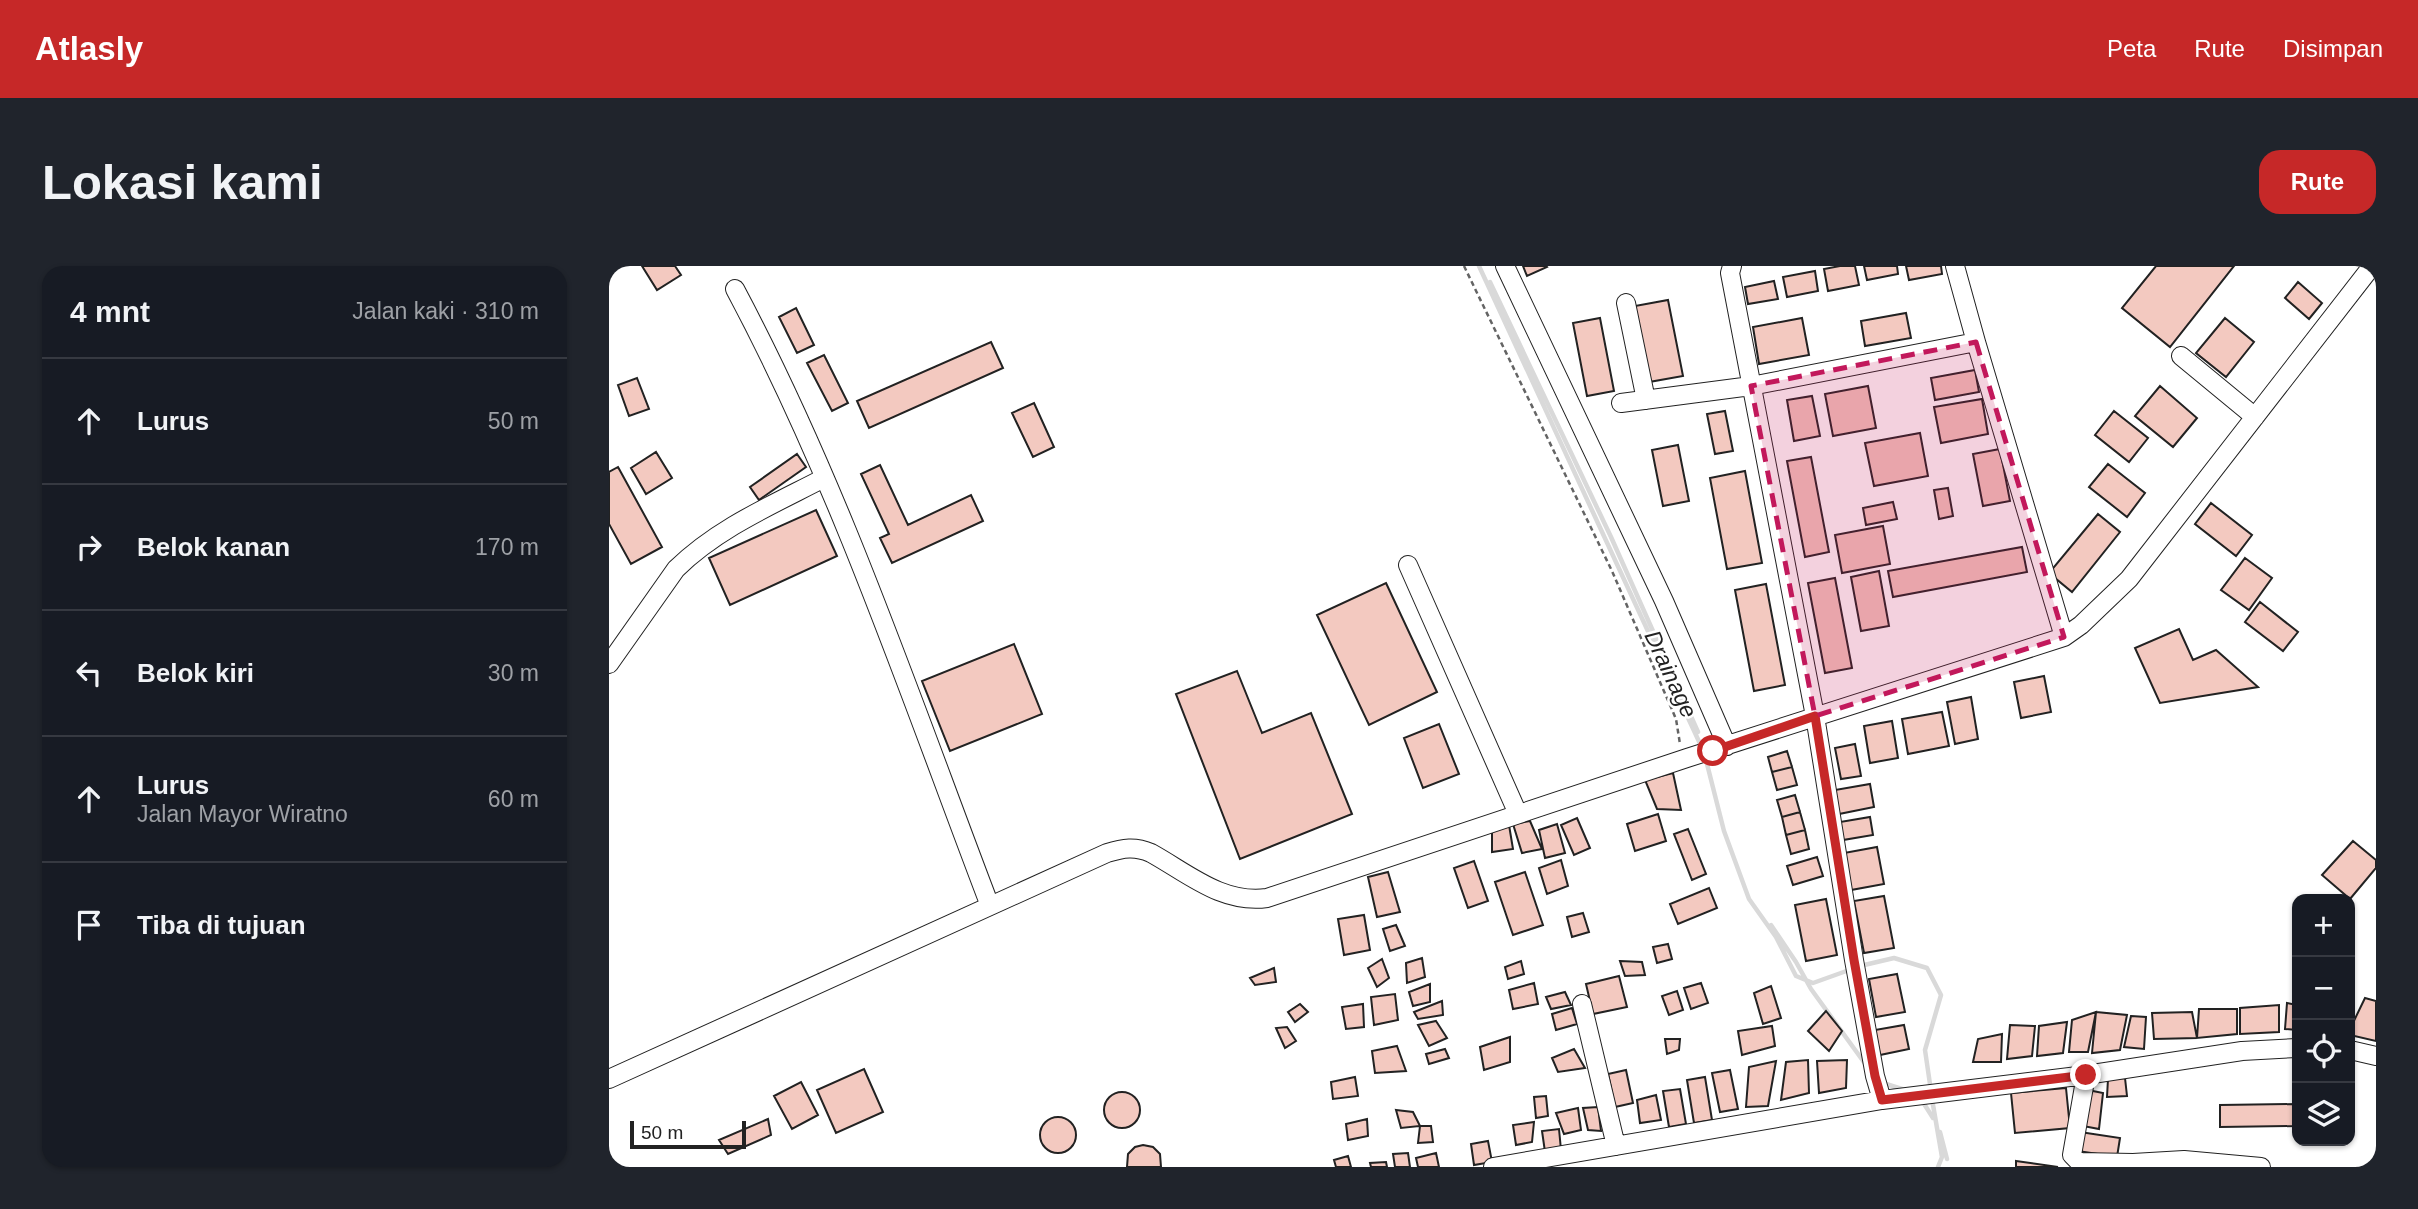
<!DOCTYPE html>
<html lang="id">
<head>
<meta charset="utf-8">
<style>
	:root { --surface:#171b24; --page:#20242c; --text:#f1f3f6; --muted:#9ea1a6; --line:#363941; --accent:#c62828 }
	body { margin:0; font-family:Helvetica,sans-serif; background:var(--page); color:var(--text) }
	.controls { position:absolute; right:21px; bottom:21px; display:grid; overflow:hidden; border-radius:14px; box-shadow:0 2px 5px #0004 }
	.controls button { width:63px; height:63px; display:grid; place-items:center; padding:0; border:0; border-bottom:2px solid var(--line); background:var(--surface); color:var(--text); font:35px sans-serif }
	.scale { position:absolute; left:21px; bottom:18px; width:116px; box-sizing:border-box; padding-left:7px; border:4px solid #222; border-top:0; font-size:19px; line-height:24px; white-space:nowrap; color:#222; -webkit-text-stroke:5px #fff; paint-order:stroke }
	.stop { position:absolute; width:21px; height:21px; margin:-16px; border:5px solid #c62828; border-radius:50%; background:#fff }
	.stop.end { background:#c62828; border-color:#fff; box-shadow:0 2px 7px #0008 }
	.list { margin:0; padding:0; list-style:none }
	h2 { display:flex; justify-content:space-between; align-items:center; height:91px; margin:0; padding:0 28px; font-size:30px }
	h2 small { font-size:23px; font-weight:400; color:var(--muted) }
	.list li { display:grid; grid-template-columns:46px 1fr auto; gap:21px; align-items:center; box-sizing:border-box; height:126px; padding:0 28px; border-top:2px solid var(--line) }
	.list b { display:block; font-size:26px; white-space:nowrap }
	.list p { margin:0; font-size:23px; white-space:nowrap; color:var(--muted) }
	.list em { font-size:23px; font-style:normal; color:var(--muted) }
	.icon { flex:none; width:38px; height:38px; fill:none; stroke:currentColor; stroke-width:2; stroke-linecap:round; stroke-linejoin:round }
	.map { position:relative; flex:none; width:1767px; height:901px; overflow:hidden; border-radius:21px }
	header { display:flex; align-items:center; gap:42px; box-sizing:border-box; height:98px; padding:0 35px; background:var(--accent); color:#fff }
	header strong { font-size:33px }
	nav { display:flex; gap:38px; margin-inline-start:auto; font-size:24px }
	.intro { display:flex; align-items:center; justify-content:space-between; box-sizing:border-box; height:168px; padding:0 42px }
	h1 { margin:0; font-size:49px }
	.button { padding:18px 32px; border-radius:21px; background:var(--accent); color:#fff; font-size:24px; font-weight:700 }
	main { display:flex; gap:42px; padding:0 42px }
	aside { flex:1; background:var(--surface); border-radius:21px; box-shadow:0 2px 5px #0004 }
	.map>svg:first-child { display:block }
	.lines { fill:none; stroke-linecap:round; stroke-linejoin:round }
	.stream { stroke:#d9d9d9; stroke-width:4.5 }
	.building { fill:#f3c9c0; stroke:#222; stroke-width:2 }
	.minor-casing { stroke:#222; stroke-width:20 }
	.path { stroke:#646464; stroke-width:2.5; stroke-dasharray:5 3.5; stroke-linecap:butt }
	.minor { stroke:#fff; stroke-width:18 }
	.route { stroke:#c62828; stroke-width:9 }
	.marked { fill:#c2185b; fill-opacity:0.2; stroke:#c2185b; stroke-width:5; stroke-dasharray:14 9; stroke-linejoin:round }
	.labels { text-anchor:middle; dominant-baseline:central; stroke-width:5; stroke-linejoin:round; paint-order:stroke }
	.water-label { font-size:23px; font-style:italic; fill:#222; stroke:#fff }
</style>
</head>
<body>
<header>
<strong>Atlasly</strong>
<nav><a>Peta</a><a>Rute</a><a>Disimpan</a></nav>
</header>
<div class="intro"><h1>Lokasi kami</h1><a class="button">Rute</a></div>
<main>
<aside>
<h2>4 mnt<small>Jalan kaki · 310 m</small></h2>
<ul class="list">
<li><svg class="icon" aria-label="ahead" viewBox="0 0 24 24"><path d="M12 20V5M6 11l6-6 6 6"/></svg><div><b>Lurus</b></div><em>50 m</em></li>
<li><svg class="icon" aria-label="right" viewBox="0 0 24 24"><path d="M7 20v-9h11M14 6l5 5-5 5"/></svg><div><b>Belok kanan</b></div><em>170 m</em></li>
<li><svg class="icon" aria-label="left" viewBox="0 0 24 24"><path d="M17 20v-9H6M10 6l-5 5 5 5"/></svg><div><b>Belok kiri</b></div><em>30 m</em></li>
<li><svg class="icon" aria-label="ahead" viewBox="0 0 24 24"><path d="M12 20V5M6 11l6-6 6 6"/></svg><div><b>Lurus</b><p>Jalan Mayor Wiratno</p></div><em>60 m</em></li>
<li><svg class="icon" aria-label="arrive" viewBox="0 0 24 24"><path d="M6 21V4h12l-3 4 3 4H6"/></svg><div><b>Tiba di tujuan</b></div></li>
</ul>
</aside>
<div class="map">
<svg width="1767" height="901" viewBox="0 0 1767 901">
	<rect width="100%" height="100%" fill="#fff"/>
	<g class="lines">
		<path class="stream" d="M 870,0 L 1093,482
			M 881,16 L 1002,271 L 1089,466
			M 1096,490 L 1115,565 L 1140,633 L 1167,671 L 1187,710 L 1204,717 L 1243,703
			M 1162,659 L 1187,696 L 1202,723 L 1257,799
			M 1251,700 L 1285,692 L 1318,702 L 1332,729 L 1316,784 L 1322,825
			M 1274,817 L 1296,824
			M 1312,833 L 1324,852
			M 1323,833 L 1333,891 L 1329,901
			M 1331,866 L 1338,893"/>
	</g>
	<path class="building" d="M 33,0 L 66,0 L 72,9 L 48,24 Z
		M 914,0 L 937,0 L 938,1 L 918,10 Z
		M 1231,0 L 1246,0 L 1250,19 L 1219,25 L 1215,3 Z
		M 1255,0 L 1288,0 L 1289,8 L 1258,14 Z
		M 1297,0 L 1332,0 L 1333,8 L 1300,14 Z
		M 1547,0 L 1625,0 L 1561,81 L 1513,42 Z
		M 1206,5 L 1209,25 L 1178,31 L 1174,11 Z
		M 1165,15 L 1169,33 L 1139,38 L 1136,21 Z
		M 1689,16 L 1713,37 L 1700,53 L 1676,32 Z
		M 1059,34 L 1074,110 L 1040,116 L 1026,40 Z
		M 187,42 L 205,79 L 188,87 L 170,51 Z
		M 1297,47 L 1302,72 L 1256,80 L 1252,55 Z
		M 991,52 L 1005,125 L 978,130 L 964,57 Z
		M 1193,52 L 1200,89 L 1150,98 L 1144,61 Z
		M 1616,52 L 1645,76 L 1617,111 L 1587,87 Z
		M 382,76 L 394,102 L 260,162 L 248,135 Z
		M 215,89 L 239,137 L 223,145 L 198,97 Z
		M 1366,104 L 1370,126 L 1326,134 L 1322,112 Z
		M 28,112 L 40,143 L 20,150 L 9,119 Z
		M 1259,120 L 1267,162 L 1224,170 L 1216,128 Z
		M 1551,120 L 1588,152 L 1564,181 L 1526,150 Z
		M 1203,130 L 1211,170 L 1185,175 L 1178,134 Z
		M 1373,133 L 1379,168 L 1332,177 L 1325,141 Z
		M 425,137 L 445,181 L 424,191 L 403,147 Z
		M 1116,145 L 1124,185 L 1106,188 L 1098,148 Z
		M 1505,145 L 1539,172 L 1520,196 L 1486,169 Z
		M 1311,167 L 1319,210 L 1265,220 L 1256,177 Z
		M 1069,179 L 1080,235 L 1054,240 L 1043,184 Z
		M 1391,183 L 1401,235 L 1374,240 L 1364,188 Z
		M 47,186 L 63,212 L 37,228 L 22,202 Z
		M 188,188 L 197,201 L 150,234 L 141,221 Z
		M 1202,191 L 1220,286 L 1196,291 L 1178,195 Z
		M 1499,198 L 1536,227 L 1518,251 L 1480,221 Z
		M 271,199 L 299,259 L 362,229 L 374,255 L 283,297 L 271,272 L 280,268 L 252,208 Z
		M 9,201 L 53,281 L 22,298 L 0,258 L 0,206 Z
		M 1136,205 L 1153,297 L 1118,303 L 1101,212 Z
		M 1339,222 L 1344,250 L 1330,253 L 1325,224 Z
		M 1284,236 L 1288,253 L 1257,259 L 1254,242 Z
		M 1602,237 L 1643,269 L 1627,290 L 1586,258 Z
		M 207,244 L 228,290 L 121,339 L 100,292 Z
		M 1489,248 L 1511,266 L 1463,326 L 1440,307 Z
		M 1274,260 L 1281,298 L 1233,307 L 1226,269 Z
		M 1413,281 L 1418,306 L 1284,331 L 1279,305 Z
		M 1636,292 L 1663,312 L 1640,344 L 1612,324 Z
		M 1270,305 L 1280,360 L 1252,365 L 1242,311 Z
		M 1226,312 L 1243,402 L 1216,407 L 1199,317 Z
		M 777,317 L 828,426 L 760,459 L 708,349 Z
		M 1157,318 L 1176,419 L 1145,425 L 1126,324 Z
		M 1651,336 L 1689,366 L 1674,385 L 1636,356 Z
		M 1570,363 L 1584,394 L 1607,384 L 1649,421 L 1551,437 L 1526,382 Z
		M 405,378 L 433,448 L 341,485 L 313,415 Z
		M 628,405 L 653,467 L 702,447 L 743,548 L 631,593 L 567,428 Z
		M 1435,410 L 1442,446 L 1412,452 L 1405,416 Z
		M 1362,431 L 1369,473 L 1346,478 L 1338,436 Z
		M 1333,446 L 1340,480 L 1299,488 L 1293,453 Z
		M 1283,455 L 1289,492 L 1261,497 L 1255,460 Z
		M 830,458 L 850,508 L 814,522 L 795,472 Z
		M 1246,478 L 1252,510 L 1232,513 L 1226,482 Z
		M 1178,485 L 1183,501 L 1163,506 L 1159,491 Z
		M 1183,501 L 1188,519 L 1168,524 L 1163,506 Z
		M 1064,507 L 1072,544 L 1048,543 L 1036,514 Z
		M 1261,518 L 1265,541 L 1230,548 L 1226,524 Z
		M 1186,529 L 1191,546 L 1173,551 L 1168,534 Z
		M 1191,546 L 1196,564 L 1177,569 L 1173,551 Z
		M 1049,548 L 1057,575 L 1026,585 L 1018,558 Z
		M 1261,551 L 1264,569 L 1234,574 L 1231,556 Z
		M 968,552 L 981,582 L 965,589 L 952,559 Z
		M 921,555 L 933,583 L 913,587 L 904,558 Z
		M 948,558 L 956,587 L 936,592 L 930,564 Z
		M 900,559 L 904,583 L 883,586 L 883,564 Z
		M 1079,563 L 1097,608 L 1083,614 L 1065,568 Z
		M 1196,564 L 1200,583 L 1182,588 L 1177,569 Z
		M 1744,575 L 1767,594 L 1767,602 L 1741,633 L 1713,609 Z
		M 1268,581 L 1275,618 L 1242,624 L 1235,587 Z
		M 1208,591 L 1214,610 L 1184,619 L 1178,600 Z
		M 952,594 L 959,620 L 938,628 L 930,602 Z
		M 865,595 L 879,635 L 859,642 L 845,602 Z
		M 779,606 L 791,646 L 768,651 L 759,611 Z
		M 916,606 L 934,659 L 904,669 L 886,616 Z
		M 1100,622 L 1108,642 L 1069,658 L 1061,638 Z
		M 1275,630 L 1285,682 L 1255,687 L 1245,635 Z
		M 1217,633 L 1228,689 L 1197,695 L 1186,639 Z
		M 974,647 L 980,666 L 963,671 L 958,651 Z
		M 755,649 L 761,684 L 735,689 L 729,653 Z
		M 787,659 L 796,680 L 781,685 L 774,663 Z
		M 1059,678 L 1063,693 L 1048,697 L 1044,681 Z
		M 813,692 L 816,711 L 798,717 L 797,697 Z
		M 773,693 L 780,712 L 768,721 L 759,702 Z
		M 912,695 L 915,708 L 899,713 L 896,701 Z
		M 1011,695 L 1033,696 L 1036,709 L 1016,710 Z
		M 665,702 L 667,716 L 646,719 L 641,712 Z
		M 1288,708 L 1296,746 L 1267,751 L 1260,713 Z
		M 1010,710 L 1018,741 L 984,748 L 977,718 Z
		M 925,717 L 929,738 L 904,743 L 900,724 Z
		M 1092,717 L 1099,737 L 1082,743 L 1075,722 Z
		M 821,718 L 821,736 L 804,740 L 800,726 Z
		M 1162,720 L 1172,752 L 1154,758 L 1145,727 Z
		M 1068,725 L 1074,744 L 1060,749 L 1053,730 Z
		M 956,726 L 962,739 L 942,743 L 937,731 Z
		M 786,728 L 789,754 L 765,759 L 762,731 Z
		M 1756,732 L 1767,735 L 1767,775 L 1741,769 L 1741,763 Z
		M 833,735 L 834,749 L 809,753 L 805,746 Z
		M 1678,737 L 1688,739 L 1688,764 L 1676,763 Z
		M 691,738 L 699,746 L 686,756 L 679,746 Z
		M 754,738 L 755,761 L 737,763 L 733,741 Z
		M 1670,739 L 1670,766 L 1631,768 L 1631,742 Z
		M 963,742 L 968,758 L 947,764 L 943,748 Z
		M 1590,743 L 1628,743 L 1628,768 L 1588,772 Z
		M 1217,745 L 1233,765 L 1220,785 L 1199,765 Z
		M 1487,746 L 1518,749 L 1511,784 L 1483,787 Z
		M 1487,746 L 1479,786 L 1460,786 L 1463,754 Z
		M 1583,746 L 1588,772 L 1545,773 L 1543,747 Z
		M 1522,750 L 1537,751 L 1535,783 L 1515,781 Z
		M 827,755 L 838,772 L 820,780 L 809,759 Z
		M 1458,756 L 1454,787 L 1428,790 L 1430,760 Z
		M 1295,759 L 1300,783 L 1271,789 L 1266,764 Z
		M 1401,759 L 1426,760 L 1423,790 L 1398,793 Z
		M 1163,760 L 1166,780 L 1133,789 L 1129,765 Z
		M 678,761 L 687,775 L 676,782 L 667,762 Z
		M 1393,768 L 1392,796 L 1364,796 L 1369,773 Z
		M 901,771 L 901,796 L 875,804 L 871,781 Z
		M 1056,773 L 1071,773 L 1070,784 L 1058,788 Z
		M 788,780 L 797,805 L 766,807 L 763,785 Z
		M 836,783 L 840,792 L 820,798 L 817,788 Z
		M 965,783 L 976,802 L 949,806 L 943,792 Z
		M 1199,794 L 1200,827 L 1172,834 L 1177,796 Z
		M 1238,794 L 1237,822 L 1210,827 L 1208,795 Z
		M 1167,795 L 1159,840 L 1137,841 L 1140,801 Z
		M 255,803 L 274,846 L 227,867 L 208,824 Z
		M 1017,804 L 1024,837 L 1006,841 L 999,808 Z
		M 1121,804 L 1129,843 L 1111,846 L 1103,807 Z
		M 746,811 L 749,830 L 724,833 L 722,816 Z
		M 1096,811 L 1103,854 L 1085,857 L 1078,814 Z
		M 1516,812 L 1518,830 L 1498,831 L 1499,813 Z
		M 192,816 L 209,849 L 183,863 L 165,830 Z
		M 1457,822 L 1461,862 L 1406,867 L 1402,827 Z
		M 1071,823 L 1077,858 L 1060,861 L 1054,825 Z
		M 1479,824 L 1494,827 L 1490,863 L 1474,860 Z
		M495 844a18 18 0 1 1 36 0a18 18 0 1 1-36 0Z
		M 1047,829 L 1052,854 L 1031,857 L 1028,834 Z
		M 937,830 L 939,850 L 927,852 L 925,831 Z
		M 1688,838 L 1688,860 L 1611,861 L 1611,839 Z
		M 989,841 L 992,865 L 979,864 L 974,842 Z
		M 969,842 L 972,864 L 955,868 L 947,847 Z
		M 787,844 L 804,846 L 811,860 L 792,862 Z
		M431 869a18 18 0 1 1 36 0a18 18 0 1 1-36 0Z
		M 159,853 L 162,869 L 119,888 L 110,874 Z
		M 758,853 L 759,870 L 739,874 L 737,858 Z
		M 925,856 L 923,876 L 907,879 L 904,859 Z
		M 811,860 L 822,860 L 824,876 L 809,877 Z
		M 950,863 L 952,884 L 936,886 L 933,865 Z
		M 1471,866 L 1511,872 L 1508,891 L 1469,885 Z
		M 879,875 L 883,896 L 865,899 L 862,878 Z
		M 534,879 L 544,881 L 551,888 L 552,901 L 518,901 L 519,888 L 526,881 Z
		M 799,887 L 801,901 L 786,901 L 784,888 Z
		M 827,887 L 830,901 L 809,901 L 807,892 Z
		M 739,890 L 742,901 L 727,901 L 725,894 Z
		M 1407,895 L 1449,901 L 1407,901 Z
		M 777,896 L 778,901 L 762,901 L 761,897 Z"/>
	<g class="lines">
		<g class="minor-casing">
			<path id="minor" d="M 896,0 L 1055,335 L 1118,480
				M 1123,0 L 1121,7 L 1206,450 L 1245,694 L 1266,810 L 1273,834
				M 1346,0 L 1367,76 L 1455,371
				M 126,23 C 231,220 302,433 381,640
				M 1017,37 L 1037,134
				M 1572,90 L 1646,151
				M 1012,137 L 1142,120 L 1367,76
				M 799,299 L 909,548
				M 0,398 L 67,303 C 109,262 163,239 215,212
				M 973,738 L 1007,880
				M 1741,784 L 1767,790
				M 1477,809 L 1463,889 L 1470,896 L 1524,897 L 1575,894 L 1652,901
				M 0,813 L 498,587 C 514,582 526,580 542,587 C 580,608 613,638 658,632 L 1078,492 L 1455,371 L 1472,359 L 1520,313 L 1763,0
				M 884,901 L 1273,834 L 1477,809 L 1633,785 L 1688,782"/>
		</g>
		<path class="path" d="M 855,0 L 1003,305 L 1067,453 L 1071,478"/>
		<use href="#minor" class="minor"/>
	</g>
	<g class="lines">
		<path class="route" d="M 1104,485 L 1206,450 L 1245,694 L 1266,810 L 1273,834 L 1477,809"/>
	</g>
	<path class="marked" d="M 1367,76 L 1455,371 L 1206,450 L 1142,120 Z"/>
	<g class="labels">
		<g class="water-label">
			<text transform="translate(1062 408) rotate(65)">Drainage</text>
		</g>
	</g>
</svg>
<div class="controls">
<button>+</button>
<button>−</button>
<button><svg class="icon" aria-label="locate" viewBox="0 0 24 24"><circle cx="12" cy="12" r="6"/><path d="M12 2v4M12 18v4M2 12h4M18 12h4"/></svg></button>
<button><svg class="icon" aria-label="layers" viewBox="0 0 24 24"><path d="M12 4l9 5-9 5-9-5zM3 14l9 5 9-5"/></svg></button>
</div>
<div class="scale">50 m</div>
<div class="stop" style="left:1104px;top:485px"></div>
<div class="stop end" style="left:1477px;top:809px"></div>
</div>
</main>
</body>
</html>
